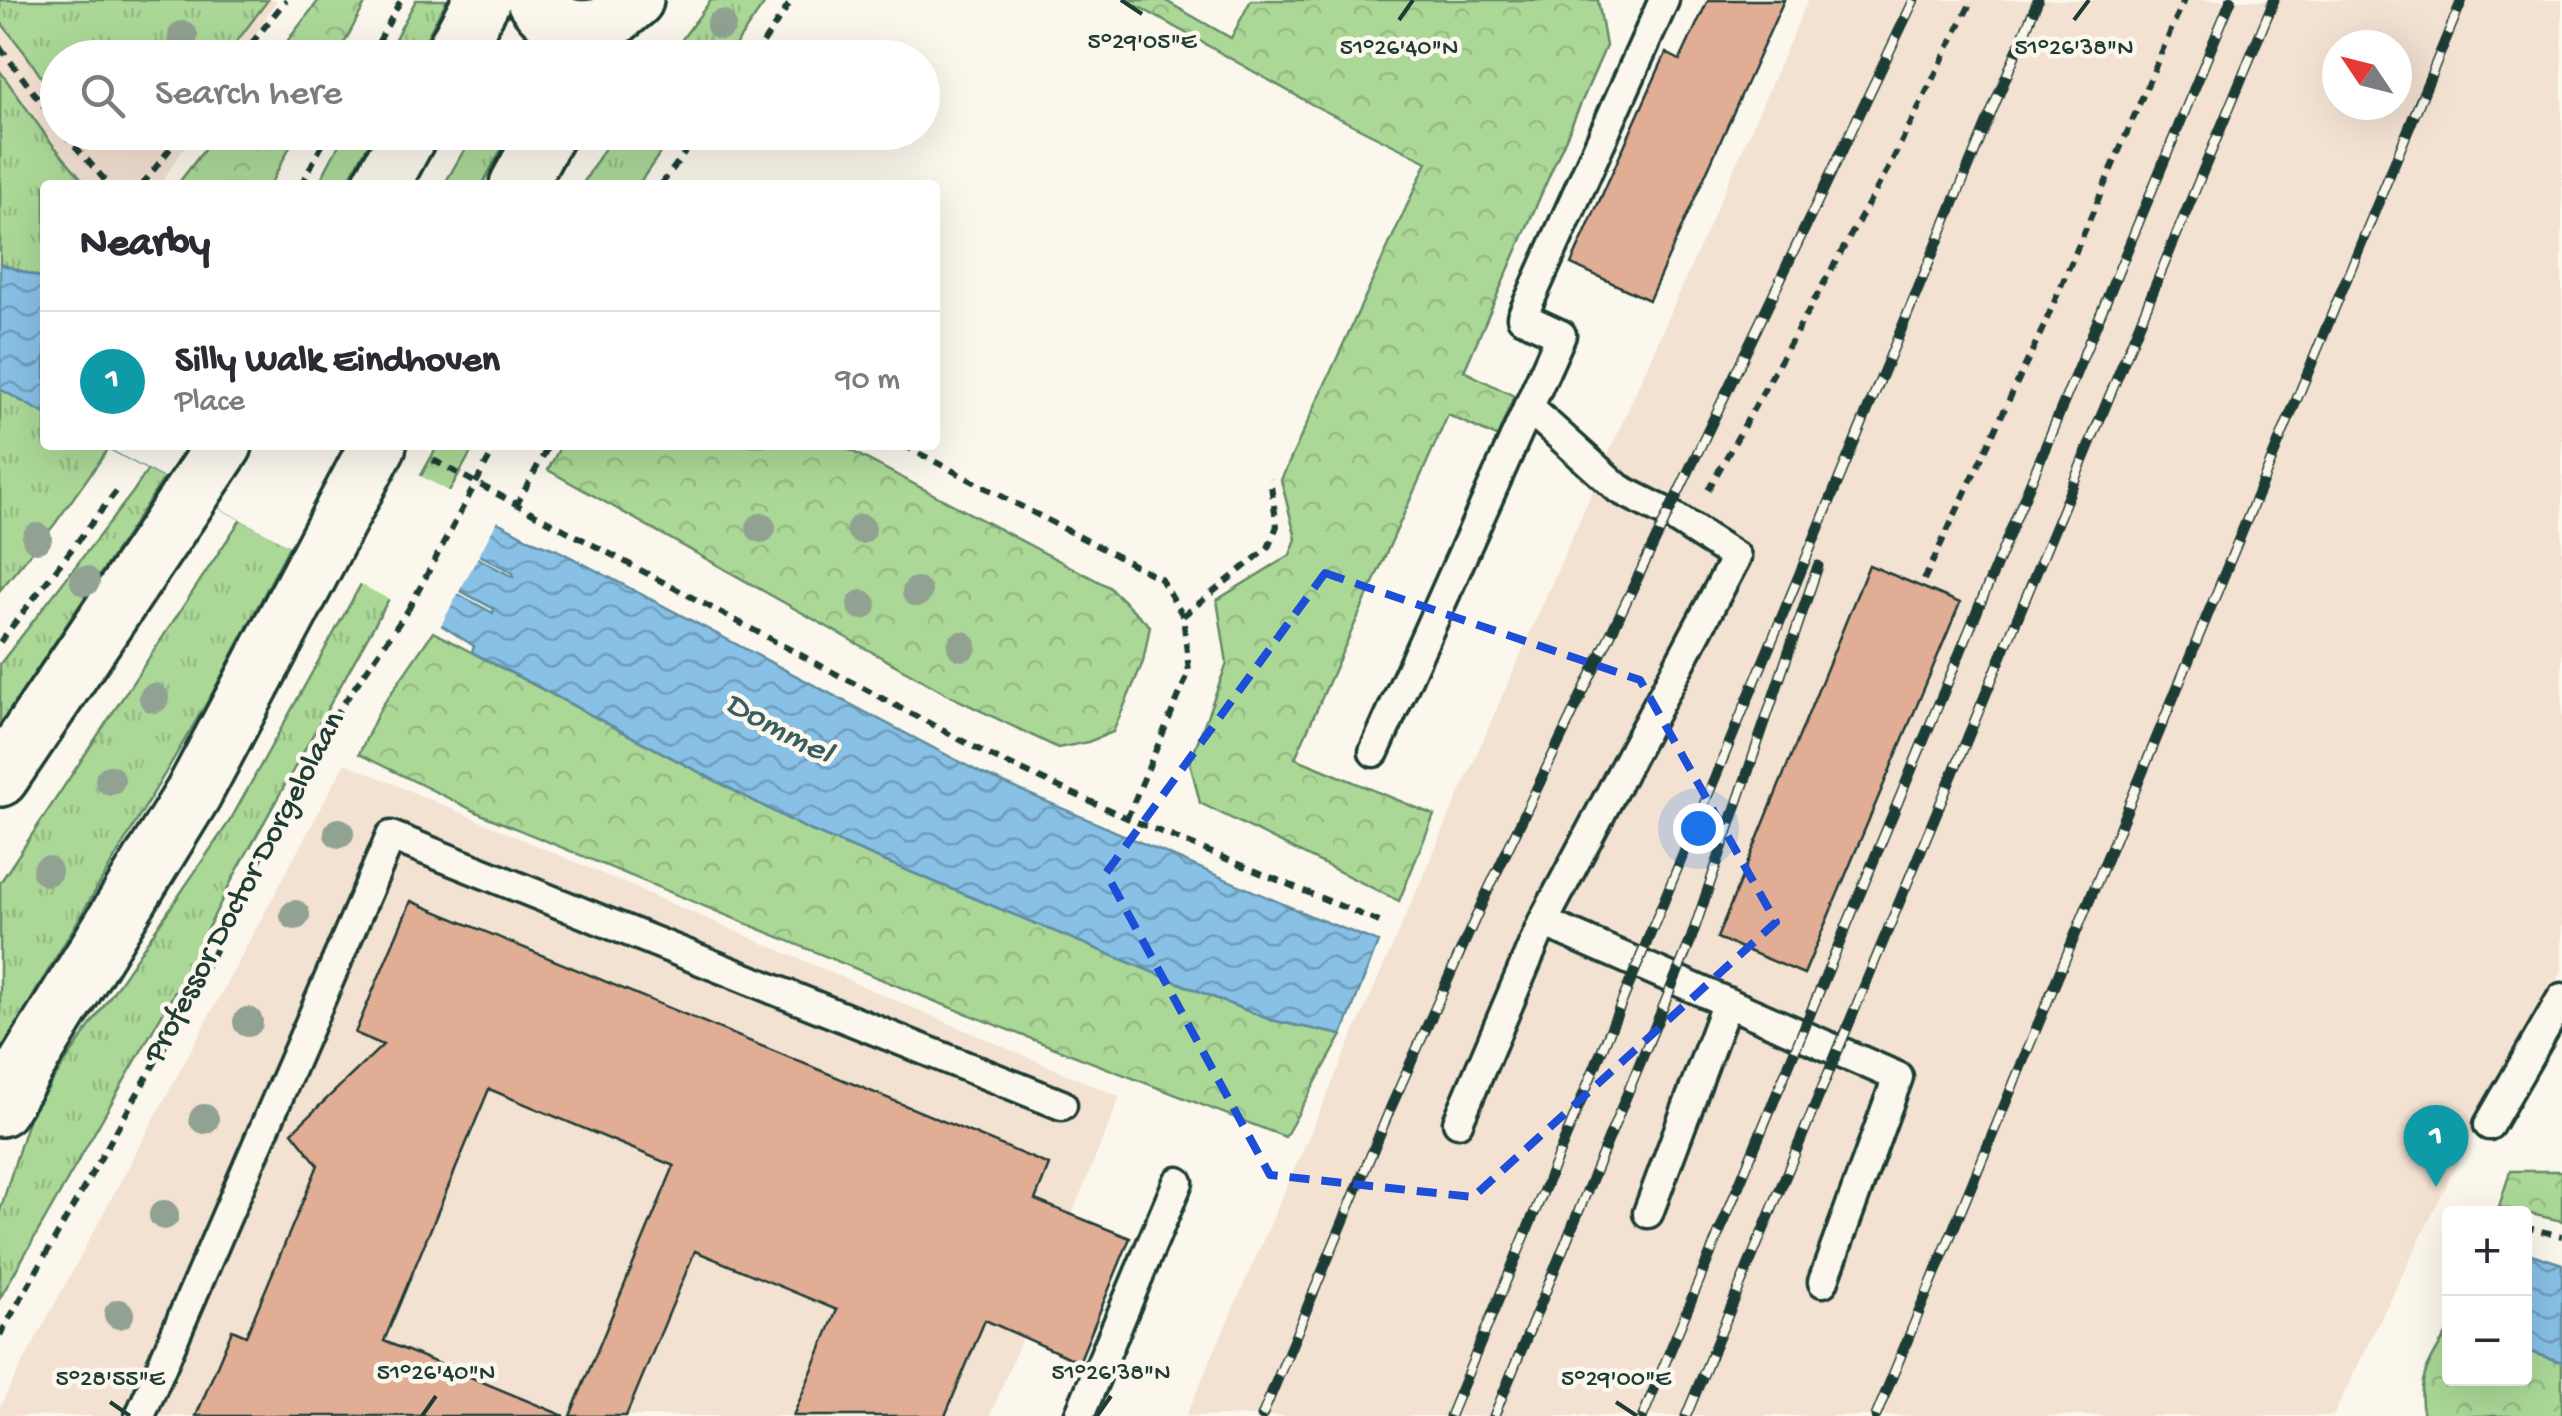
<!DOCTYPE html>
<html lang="en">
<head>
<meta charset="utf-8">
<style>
	:root { --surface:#fff; --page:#f2f2f3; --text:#2b2b33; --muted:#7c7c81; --line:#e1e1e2; --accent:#c8321e }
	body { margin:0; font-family:"Gochi Hand",sans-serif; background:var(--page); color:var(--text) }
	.controls { position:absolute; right:30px; bottom:30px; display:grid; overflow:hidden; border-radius:10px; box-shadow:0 10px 40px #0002 }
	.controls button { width:90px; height:90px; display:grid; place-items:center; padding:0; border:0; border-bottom:2px solid var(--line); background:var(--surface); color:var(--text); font:50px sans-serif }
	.compass { position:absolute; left:2322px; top:30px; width:90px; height:90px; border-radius:50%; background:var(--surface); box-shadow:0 10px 40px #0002; rotate:305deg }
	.you { position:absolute; left:1698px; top:828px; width:35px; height:35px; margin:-25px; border:8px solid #fff; border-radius:50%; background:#1a73e8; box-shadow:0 0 0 15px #1a73e833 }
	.badge { display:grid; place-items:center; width:65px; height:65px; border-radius:50%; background:var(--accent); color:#fff; font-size:32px; font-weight:700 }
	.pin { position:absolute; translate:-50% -82px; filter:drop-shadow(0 2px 5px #0008) }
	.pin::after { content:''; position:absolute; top:52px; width:35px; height:30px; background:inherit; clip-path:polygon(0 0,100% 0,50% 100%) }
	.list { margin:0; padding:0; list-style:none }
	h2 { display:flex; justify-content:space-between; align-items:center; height:130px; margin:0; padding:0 40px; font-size:42px }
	h2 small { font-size:32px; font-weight:400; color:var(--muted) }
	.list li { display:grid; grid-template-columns:65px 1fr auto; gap:30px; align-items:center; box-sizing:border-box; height:140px; padding:0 40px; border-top:2px solid var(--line) }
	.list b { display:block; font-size:38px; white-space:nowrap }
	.list p { margin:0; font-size:32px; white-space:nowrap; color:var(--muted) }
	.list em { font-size:32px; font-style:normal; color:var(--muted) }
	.icon { flex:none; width:55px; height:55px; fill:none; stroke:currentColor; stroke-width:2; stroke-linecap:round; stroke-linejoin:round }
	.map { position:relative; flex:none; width:2562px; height:1416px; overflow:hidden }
	.search { position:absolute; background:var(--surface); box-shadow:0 10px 40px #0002; left:40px; top:40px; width:900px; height:110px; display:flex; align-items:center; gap:25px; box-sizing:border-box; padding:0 35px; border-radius:55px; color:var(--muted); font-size:38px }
	.panel { position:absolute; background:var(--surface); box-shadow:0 10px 40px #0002; left:40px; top:180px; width:900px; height:270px; border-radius:10px }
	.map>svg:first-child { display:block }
	.built { fill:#f3e1d2; fill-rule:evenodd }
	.grass { fill:url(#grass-tufts); stroke:#658a66; stroke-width:2.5 }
	.forest { fill:url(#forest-crowns); stroke:#658a66; stroke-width:2.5 }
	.water { fill:url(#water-waves); stroke:#5e8c9f; stroke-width:2.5 }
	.pier { fill:#fbf7ec }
	.building { fill:#e1ad95; stroke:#1f3d34; stroke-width:2.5 }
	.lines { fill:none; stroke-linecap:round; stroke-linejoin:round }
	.lane-casing { stroke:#1f3d34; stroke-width:35 }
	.street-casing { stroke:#1f3d34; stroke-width:62 }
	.secondary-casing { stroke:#1f3d34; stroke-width:62 }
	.path { stroke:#1f3d34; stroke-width:6; stroke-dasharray:10 8; stroke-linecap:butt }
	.lane { stroke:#fbf7ec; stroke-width:28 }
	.street { stroke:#fbf7ec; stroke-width:55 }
	.secondary { stroke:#fbf7ec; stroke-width:55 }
	.rail-casing { stroke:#1f3d34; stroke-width:11 }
	.rail { stroke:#fbf7ec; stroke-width:8; stroke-dasharray:22; stroke-linecap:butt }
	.path-bridge { stroke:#1f3d34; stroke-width:6; stroke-dasharray:10 8; stroke-linecap:butt }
	.tree { fill:#91a292 }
	.marked { fill:none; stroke:#1d4ed8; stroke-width:8; stroke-dasharray:20 12; stroke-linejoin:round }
	.ticks { fill:none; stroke:#1f3d34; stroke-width:4 }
	.labels { text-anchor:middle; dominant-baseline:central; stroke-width:9; stroke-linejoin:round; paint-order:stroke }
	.street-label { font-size:32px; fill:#1f3d34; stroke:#fbf7ec }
	.water-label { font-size:35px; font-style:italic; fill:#395e60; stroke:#fbf7ec }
	.ticks-label { font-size:25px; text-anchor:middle; fill:#1f3d34; stroke:#fbf7ec; stroke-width:9; stroke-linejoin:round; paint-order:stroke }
</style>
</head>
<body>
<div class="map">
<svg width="2562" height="1416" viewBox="0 0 2562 1416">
	<defs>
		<pattern id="grass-tufts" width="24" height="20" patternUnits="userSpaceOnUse" patternTransform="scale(2.5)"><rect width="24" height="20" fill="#abd897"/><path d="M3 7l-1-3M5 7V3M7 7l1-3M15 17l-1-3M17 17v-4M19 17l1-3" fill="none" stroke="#93ba83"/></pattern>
		<pattern id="forest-crowns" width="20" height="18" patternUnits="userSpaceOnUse" patternTransform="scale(2.5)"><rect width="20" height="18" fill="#abd897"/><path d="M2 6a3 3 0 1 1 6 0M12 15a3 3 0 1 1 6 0" fill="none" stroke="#93ba83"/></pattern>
		<pattern id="water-waves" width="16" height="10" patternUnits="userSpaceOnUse" patternTransform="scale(2.5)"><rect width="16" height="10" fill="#88c0e6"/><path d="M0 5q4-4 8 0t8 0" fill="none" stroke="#6f9dbb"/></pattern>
	</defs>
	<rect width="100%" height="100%" fill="#fbf7ec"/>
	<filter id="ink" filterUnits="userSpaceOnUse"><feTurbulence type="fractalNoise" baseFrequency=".01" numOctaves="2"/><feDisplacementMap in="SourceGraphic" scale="20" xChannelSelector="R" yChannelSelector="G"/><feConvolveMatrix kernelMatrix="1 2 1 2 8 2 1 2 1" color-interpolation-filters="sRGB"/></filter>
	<g filter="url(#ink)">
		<path class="built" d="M 0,0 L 277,0 L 241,57 L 58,58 L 58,132 L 193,133 L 160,185 L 45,185 L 45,368 L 0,439 Z
			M 1808,0 L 2562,0 L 2562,970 L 2478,1121 L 2333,1416 L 1186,1416 ZM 2337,45 L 2397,45 L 2397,105 L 2337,105 Z
			M 345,763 L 1120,1097 L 990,1416 L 0,1416 L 0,1406 Z"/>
		<path class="grass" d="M 0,0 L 268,0 L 225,57 L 58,58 L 57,101 L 28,57 L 0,21 Z
			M 416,0 L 447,0 L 416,57 L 385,57 Z
			M 711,0 L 767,0 L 727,57 L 669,57 Z
			M 536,24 L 557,47 L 551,57 L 517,58 Z
			M 0,71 L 49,140 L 87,185 L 45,185 L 45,279 L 0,264 Z
			M 345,133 L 375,133 L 345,185 L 318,185 Z
			M 474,133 L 510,133 L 482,185 L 444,185 Z
			M 614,133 L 674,133 L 638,185 L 582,185 Z
			M 0,389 L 45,414 L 45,445 L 102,445 L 109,448 L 54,525 L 0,590 Z
			M 164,445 L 186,445 L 0,725 L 0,664 L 133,492 Z
			M 290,445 L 342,445 L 212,694 L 0,1052 L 0,883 Z
			M 438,445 L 475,445 L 234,876 L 181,981 L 0,1298 L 0,1211 L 30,1114 L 231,819 Z"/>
		<path class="forest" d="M 319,0 L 367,0 L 337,57 L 275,57 Z
			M 1127,0 L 1164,0 L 1231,38 L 1251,0 L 1598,0 L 1606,46 L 1464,371 L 1514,396 L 1497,437 L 1448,415 L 1295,758 L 1434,815 L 1399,901 L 1200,803 L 1190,762 L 1227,663 L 1217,600 L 1290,555 L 1296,539 L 1281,480 L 1427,162 L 1313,105 Z
			M 217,133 L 217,132 L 297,133 L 270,185 L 177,185 Z
			M 561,445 L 840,445 L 1109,587 L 1150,626 L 1143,662 L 1113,732 L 1088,742 L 1058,748 L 952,697 L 548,470 Z
			M 433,632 L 807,829 L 1225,1002 L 1271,1020 L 1342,1035 L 1285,1137 L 939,1003 L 483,815 L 359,754 L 380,709 Z
			M 2510,1171 L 2562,1171 L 2562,1221 L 2499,1207 Z
			M 2449,1330 L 2450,1378 L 2524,1378 L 2525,1350 L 2562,1362 L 2562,1416 L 2424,1416 C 2415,1381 2431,1359 2449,1330 Z"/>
		<path class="water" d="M 0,264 L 45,279 L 45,414 L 0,389 Z
			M 102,445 L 181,445 L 493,613 L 494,609 L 190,445 L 267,445 L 513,577 L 513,573 L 275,445 L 353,445 L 531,540 L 557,550 L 983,774 L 1313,917 L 1378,942 L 1342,1035 L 1271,1020 L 1225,1002 L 807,829 L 472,652 L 474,646 L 441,625 Z
			M 2525,1252 L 2562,1264 L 2562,1362 L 2525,1350 Z"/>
		<path class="pier" d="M 110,445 L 363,445 L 499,518 L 440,627 L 108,448 Z"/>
		<path class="building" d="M 1708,0 L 1784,0 L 1649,300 L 1571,264 L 1666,53 L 1680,60 Z
			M 1869,565 L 1960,603 L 1804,974 L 1717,938 Z
			M 411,901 L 1049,1165 L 1035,1200 L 1130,1238 L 1079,1362 L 985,1320 L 945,1416 L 793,1416 L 837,1310 L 695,1251 L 626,1416 L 570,1416 L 674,1166 L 489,1089 L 384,1341 L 564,1416 L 196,1416 L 232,1330 L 246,1336 L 318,1165 L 292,1132 L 383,1045 L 355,1033 Z"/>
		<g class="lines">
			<g class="lane-casing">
				<path id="lane" d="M 1374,752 L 1561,335 L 1522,317 L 1664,0
					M 1543,922 L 1898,1077 L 1823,1282
					M 1458,1122 L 1543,922 L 1736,557 L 1669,514 L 1619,489 L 1528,407
					M 2489,1125 L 2562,998
					M 1648,1213 L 1727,1002
					M 140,1416 L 391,836 L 1062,1105
					M 1079,1416 L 1178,1182"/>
			</g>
			<g class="street-casing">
				<path id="street" d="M 604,26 L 635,0"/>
			</g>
			<g class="secondary-casing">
				<path id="secondary" d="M 535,0 C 554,27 572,33 604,26
					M 451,58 L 482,0
					M 381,185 L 410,132
					M 518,185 L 547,132
					M 0,778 L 224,445
					M 0,1108 L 193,794 L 378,445"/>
			</g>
			<path class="path" d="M 0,47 L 58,126
				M 240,58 L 286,0
				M 370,58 L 401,0
				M 753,58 L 792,0
				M 63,132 L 109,185
				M 142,185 L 183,132
				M 301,185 L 329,132
				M 661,185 L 700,132
				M 903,445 L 1161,579 L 1183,616 L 1189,672 L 1127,818
				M 492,453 L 497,445
				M 433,460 L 993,757 L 1127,818 L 1382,923
				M 1708,490 L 1890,165 L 1972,0
				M 516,506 L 549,445
				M 1924,580 L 2043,328 L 2184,0
				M 1183,616 L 1268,548 L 1277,526 L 1270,479
				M 0,642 L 118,489
				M 2524,1227 L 2562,1236
				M 0,1335 L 189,1003 L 319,739 L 408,610"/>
			<use href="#lane" class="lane"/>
			<use href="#street" class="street"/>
			<use href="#secondary" class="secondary"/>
			<g class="rail-casing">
				<path id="rail" d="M 1262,1416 L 1391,1107 L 1483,901 L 1914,0
					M 1450,1416 L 2038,0
					M 1494,1416 L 1690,942 L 1818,566
					M 1643,1416 L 2231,0
					M 1686,1416 L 2274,0
					M 1876,1416 L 2462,0"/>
			</g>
			<use href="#rail" class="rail"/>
			<path class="path-bridge" d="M 408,610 L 492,453"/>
		</g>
		<g class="tree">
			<circle cx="721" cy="25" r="15"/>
			<circle cx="183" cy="36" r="15"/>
			<circle cx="761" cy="528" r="15"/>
			<circle cx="861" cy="529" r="15"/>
			<circle cx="37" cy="538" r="15"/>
			<circle cx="85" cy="581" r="15"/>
			<circle cx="917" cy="592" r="15"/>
			<circle cx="862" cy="605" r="15"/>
			<circle cx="962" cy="646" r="15"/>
			<circle cx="154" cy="698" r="15"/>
			<circle cx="110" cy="780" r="15"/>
			<circle cx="339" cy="833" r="15"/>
			<circle cx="47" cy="871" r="15"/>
			<circle cx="295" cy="915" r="15"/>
			<circle cx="248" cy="1022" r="15"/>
			<circle cx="204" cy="1119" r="15"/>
			<circle cx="164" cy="1215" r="15"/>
			<circle cx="119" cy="1314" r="15"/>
		</g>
	</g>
	<path class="marked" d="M 1325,573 L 1640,680 L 1776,922 L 1473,1197 L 1270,1175 L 1106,873 Z"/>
	<path class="ticks" d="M 1121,0 L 1142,14M 1399,20 L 1413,0M 2074,20 L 2089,0M 110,1402 L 130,1416M 1616,1402 L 1637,1416M 422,1416 L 436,1396M 1097,1416 L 1111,1396"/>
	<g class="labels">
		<g class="street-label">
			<text transform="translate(246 888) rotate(-62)">Professor Doctor Dorgelolaan</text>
		</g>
		<g class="water-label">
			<text transform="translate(778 730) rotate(28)">Dommel</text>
		</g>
	</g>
	<g class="ticks-label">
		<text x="1142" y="48">5°29'05"E</text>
		<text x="1399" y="54">51°26'40"N</text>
		<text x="2074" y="54">51°26'38"N</text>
		<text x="436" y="1379">51°26'40"N</text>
		<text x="1111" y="1379">51°26'38"N</text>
		<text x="110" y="1385">5°28'55"E</text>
		<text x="1616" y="1385">5°29'00"E</text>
	</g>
</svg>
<div class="controls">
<button>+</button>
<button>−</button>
</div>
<svg class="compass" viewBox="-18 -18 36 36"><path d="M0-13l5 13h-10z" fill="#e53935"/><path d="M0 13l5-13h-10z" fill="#7c7c81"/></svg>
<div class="you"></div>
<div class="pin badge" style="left:2436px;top:1187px;background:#0f9aa8">1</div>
<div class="search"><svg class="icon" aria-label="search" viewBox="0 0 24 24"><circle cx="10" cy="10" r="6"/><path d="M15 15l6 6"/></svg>Search here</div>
<section class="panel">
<h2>Nearby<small></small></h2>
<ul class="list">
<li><span class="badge" style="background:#0f9aa8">1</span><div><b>Silly Walk Eindhoven</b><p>Place</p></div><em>90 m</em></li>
</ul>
</section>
</div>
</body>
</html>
